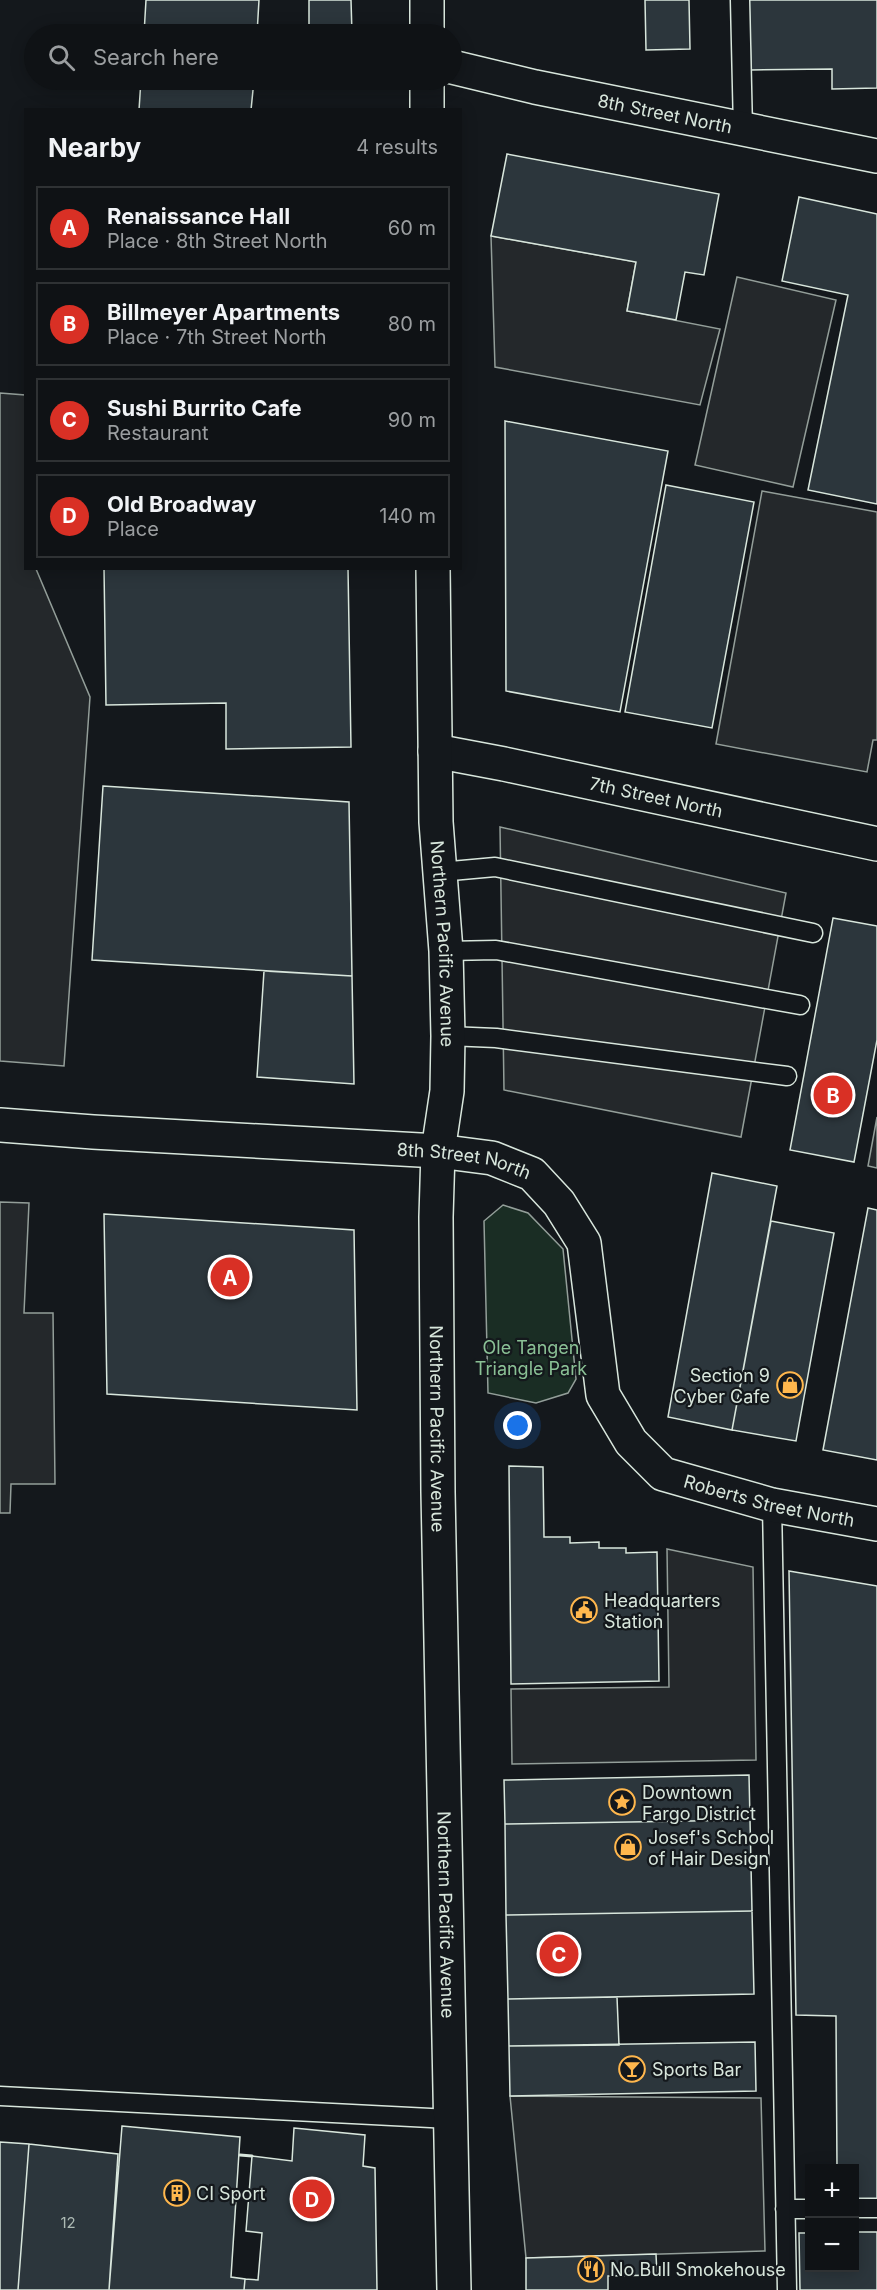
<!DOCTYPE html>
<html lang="en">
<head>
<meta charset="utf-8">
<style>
	:root { --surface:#0f1215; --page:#1d2022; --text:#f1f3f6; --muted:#9b9ea0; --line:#2f3234; --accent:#d93025 }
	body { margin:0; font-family:Inter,sans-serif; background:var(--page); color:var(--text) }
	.controls { position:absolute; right:18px; bottom:18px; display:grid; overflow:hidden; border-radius:0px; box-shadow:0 3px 15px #0003 }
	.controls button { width:54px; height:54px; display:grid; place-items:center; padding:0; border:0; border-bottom:2px solid var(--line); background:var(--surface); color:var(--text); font:30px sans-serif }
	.you { position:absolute; left:518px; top:1426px; width:21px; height:21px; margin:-15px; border:4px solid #fff; border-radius:50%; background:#1a73e8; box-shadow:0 0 0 9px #1a73e833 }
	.badge { display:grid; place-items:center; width:39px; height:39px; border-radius:50%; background:var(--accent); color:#fff; font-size:20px; font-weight:700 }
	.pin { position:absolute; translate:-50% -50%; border:3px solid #fff; box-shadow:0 2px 6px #0006 }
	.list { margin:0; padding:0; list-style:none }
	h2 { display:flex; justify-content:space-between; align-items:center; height:78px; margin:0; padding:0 24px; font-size:26px }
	h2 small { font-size:20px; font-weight:400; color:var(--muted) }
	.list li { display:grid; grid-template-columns:39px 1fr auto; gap:18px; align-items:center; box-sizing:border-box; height:84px; margin:0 12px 12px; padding:0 12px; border:2px solid var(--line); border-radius:0px }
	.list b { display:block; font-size:22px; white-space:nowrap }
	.list p { margin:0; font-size:20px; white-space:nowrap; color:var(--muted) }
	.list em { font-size:20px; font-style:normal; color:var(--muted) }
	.icon { flex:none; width:33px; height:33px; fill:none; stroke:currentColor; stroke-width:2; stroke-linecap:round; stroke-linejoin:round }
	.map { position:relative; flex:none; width:877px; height:2290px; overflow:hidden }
	.search { position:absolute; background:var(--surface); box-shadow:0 3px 15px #0003; left:24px; top:24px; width:438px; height:66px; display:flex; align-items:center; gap:15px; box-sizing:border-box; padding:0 21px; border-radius:33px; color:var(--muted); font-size:22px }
	.panel { position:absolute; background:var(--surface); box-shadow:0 3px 15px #0003; left:24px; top:108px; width:438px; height:462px; border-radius:0px }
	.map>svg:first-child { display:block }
	.green { fill:#1a2d24; stroke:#939e99; stroke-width:1.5 }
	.parking { fill:#24282b; stroke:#939e99; stroke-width:1.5 }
	.building { fill:#2c363c; stroke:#d8e6dc; stroke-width:1.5 }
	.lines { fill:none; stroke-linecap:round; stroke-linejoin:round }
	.service-casing { stroke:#d8e6dc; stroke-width:21 }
	.minor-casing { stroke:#d8e6dc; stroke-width:36 }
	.tertiary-casing { stroke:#d8e6dc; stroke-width:36 }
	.service { stroke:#14181c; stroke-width:18 }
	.minor { stroke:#14181c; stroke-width:33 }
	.tertiary { stroke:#14181c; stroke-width:33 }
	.wall { stroke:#d8e6dc; stroke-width:3 }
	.labels { text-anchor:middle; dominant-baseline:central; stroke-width:4.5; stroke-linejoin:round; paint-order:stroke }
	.number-label { font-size:15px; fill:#adbab4 }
	.street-label { font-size:18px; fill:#d8e6dc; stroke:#14181c }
	.park-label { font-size:18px; fill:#8ac095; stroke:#14181c }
	.poi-label { font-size:18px; fill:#d8e6dc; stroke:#14181c; text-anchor:start }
</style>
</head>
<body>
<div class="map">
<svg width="877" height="2290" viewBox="0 0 877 2290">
	<rect width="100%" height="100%" fill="#14181c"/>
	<path class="green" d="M 503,1205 L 528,1213 L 563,1249 L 576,1379 L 568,1393 L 536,1403 L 488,1393 L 484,1221 Z"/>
	<path class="parking" d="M 491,236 L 636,262 L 627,311 L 720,329 L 700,405 L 495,367 Z
		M 737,277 L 836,300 L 793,487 L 695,465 Z
		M 0,393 L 25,395 L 26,568 L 36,569 L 90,697 L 64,1066 L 0,1061 Z
		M 762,491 L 877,512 L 877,740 L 873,740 L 867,772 L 716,744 Z
		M 500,827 L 786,893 L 741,1137 L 504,1090 Z
		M 877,1117 L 877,1168 L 868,1166 Z
		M 0,1202 L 29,1203 L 24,1313 L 53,1313 L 55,1484 L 11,1484 L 10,1513 L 0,1513 Z
		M 667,1549 L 753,1567 L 756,1760 L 512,1764 L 511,1689 L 669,1687 Z
		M 510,2096 L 761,2098 L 765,2251 L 526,2258 Z"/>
	<path class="building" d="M 146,0 L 259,0 L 257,34 L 144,34 Z
		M 309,0 L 351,0 L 352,34 L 309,34 Z
		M 645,0 L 689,0 L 690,49 L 646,50 Z
		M 749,0 L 877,0 L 877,88 L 832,89 L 832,69 L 751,70 Z
		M 141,80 L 254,80 L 251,110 L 139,110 Z
		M 507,154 L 719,194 L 704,275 L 685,272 L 676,320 L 627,311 L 636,262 L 491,236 Z
		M 799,197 L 877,214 L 877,504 L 808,490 L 848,295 L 782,281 Z
		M 505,421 L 668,451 L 620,712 L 506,691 Z
		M 666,485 L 754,502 L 712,728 L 625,712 Z
		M 104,568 L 348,568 L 351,747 L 226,749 L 226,703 L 106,705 Z
		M 103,786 L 349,802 L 352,976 L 92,960 Z
		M 833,918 L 877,926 L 877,1040 L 854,1162 L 790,1150 Z
		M 264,971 L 352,976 L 354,1084 L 257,1077 Z
		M 712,1173 L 777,1186 L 732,1430 L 668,1417 Z
		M 868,1208 L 877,1210 L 877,1460 L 823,1450 Z
		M 104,1214 L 354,1230 L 357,1410 L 107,1394 Z
		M 771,1221 L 834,1233 L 796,1441 L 732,1430 Z
		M 509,1466 L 543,1467 L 544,1537 L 570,1537 L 570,1543 L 599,1542 L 599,1548 L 626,1548 L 626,1553 L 657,1552 L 659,1681 L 511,1684 Z
		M 789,1571 L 877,1586 L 877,2203 L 854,2204 L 854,2168 L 837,2168 L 836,2016 L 796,2015 Z
		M 749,1775 L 750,1820 L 505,1824 L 504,1780 Z
		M 750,1820 L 752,1911 L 506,1915 L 505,1824 Z
		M 752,1911 L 754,1994 L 508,1999 L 506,1915 Z
		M 617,1997 L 619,2045 L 509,2046 L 508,1999 Z
		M 755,2042 L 756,2091 L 510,2096 L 509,2046 Z
		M 122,2126 L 240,2137 L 231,2277 L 245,2279 L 244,2290 L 109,2290 Z
		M 294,2128 L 365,2135 L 363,2166 L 375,2168 L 377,2290 L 244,2290 L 245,2279 L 258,2280 L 262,2233 L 246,2231 L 252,2156 L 292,2161 Z
		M 0,2142 L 29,2144 L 18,2290 L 0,2290 Z
		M 29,2144 L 118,2154 L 109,2290 L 18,2290 Z
		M 854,2232 L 877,2232 L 877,2290 L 800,2290 L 799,2233 L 810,2233 L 810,2268 L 854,2268 Z
		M 656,2254 L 657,2275 L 608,2276 L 608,2290 L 526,2290 L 526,2258 Z"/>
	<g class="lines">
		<g class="service-casing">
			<path id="service" d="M 740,0 L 743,130
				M 440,872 L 495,867 L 813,933
				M 446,951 L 496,950 L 800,1005
				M 448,1036 L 496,1038 L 787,1076
				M 772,1505 L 787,2290
				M 0,2096 L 450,2119
				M 854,2208 L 877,2208
				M 785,2209 L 810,2209"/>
		</g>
		<g class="minor-casing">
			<g id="minor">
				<path id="s1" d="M 452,67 L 535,87 L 877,156"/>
				<path id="s2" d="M 435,751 L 504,764 L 877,844"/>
				<path id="s3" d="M 0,1125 L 93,1132 L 438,1151 L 492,1158 L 532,1174 L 559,1203 L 584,1243 L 603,1395 L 631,1442 L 663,1474 L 772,1505 L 877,1524"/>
			</g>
		</g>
		<g class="tertiary-casing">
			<g id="tertiary">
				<path d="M 427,0 L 427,34"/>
				<path d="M 427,110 L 427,80"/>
				<path id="s4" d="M 433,568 L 436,822 L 446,951 L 448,1036 L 447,1091 L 438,1151 L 436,1217 L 438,1492 L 454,2290"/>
			</g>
		</g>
		<use href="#service" class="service"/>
		<use href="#minor" class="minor"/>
		<use href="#tertiary" class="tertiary"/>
		<path class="wall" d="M 240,2155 L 252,2156"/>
	</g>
	<defs>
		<g id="shop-ring" transform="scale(1.35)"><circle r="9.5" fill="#14181c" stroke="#ffb74d" stroke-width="1.5"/><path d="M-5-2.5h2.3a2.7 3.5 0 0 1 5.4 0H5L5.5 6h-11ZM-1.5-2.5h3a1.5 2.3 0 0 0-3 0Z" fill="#ffb74d"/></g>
		<g id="civic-ring" transform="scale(1.35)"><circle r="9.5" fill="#14181c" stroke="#ffb74d" stroke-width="1.5"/><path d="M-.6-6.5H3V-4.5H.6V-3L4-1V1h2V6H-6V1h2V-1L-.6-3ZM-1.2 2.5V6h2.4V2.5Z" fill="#ffb74d"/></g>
		<g id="sight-ring" transform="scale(1.35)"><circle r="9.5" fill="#14181c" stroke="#ffb74d" stroke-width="1.5"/><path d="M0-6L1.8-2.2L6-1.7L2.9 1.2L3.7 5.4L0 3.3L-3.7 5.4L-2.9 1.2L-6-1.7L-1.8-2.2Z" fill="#ffb74d"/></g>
		<g id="bar-ring" transform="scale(1.35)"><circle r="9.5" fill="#14181c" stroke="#ffb74d" stroke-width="1.5"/><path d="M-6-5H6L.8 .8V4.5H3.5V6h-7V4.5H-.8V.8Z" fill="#ffb74d"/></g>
		<g id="building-ring" transform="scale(1.35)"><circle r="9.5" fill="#14181c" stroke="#ffb74d" stroke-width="1.5"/><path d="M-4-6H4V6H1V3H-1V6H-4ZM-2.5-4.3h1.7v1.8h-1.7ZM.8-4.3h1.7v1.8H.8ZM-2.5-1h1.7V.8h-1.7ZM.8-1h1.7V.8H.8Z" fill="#ffb74d"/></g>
		<g id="restaurant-ring" transform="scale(1.35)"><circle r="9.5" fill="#14181c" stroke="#ffb74d" stroke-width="1.5"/><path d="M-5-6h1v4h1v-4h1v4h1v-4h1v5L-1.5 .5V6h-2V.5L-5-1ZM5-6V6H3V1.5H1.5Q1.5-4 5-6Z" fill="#ffb74d"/></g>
	</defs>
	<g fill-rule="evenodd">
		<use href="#shop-ring" x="790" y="1385"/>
		<use href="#civic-ring" x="584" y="1610"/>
		<use href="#sight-ring" x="622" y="1802"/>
		<use href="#shop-ring" x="628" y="1847"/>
		<use href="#bar-ring" x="632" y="2069"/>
		<use href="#building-ring" x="177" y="2193"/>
		<use href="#restaurant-ring" x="591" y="2269"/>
	</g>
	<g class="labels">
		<g class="number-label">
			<text x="68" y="2222">12</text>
		</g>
		<g class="street-label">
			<text stroke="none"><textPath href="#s1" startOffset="218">8th Street North</textPath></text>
			<text stroke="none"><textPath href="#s2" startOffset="226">7th Street North</textPath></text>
			<text stroke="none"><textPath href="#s4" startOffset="376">Northern Pacific Avenue</textPath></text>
			<text stroke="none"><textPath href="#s3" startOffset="466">8th Street North</textPath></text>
			<text stroke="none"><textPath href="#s4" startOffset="862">Northern Pacific Avenue</textPath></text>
			<text stroke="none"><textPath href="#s3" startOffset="986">Roberts Street North</textPath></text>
			<text stroke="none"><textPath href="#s4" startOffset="1348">Northern Pacific Avenue</textPath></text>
		</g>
		<g class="park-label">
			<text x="531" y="1347">Ole Tangen<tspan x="531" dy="21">Triangle Park</tspan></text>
		</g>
		<g class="poi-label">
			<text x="770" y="1375" text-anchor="end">Section 9<tspan x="770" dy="21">Cyber Cafe</tspan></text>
			<text x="604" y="1600">Headquarters<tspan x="604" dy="21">Station</tspan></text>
			<text x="642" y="1792">Downtown<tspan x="642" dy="21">Fargo District</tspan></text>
			<text x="648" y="1837">Josef's School<tspan x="648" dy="21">of Hair Design</tspan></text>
			<text x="652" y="2069">Sports Bar</text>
			<text x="196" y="2193">CI Sport</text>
			<text x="610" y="2269">No Bull Smokehouse</text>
		</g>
	</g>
</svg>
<div class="controls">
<button>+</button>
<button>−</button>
</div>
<div class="you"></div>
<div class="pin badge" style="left:230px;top:1277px">A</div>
<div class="pin badge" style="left:833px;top:1095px">B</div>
<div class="pin badge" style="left:559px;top:1954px">C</div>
<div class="pin badge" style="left:312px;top:2199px">D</div>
<div class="search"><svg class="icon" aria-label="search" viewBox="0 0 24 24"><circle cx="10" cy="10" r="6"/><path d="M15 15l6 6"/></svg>Search here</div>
<section class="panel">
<h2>Nearby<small>4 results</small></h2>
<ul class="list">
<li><span class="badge">A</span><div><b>Renaissance Hall</b><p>Place · 8th Street North</p></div><em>60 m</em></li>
<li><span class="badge">B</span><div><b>Billmeyer Apartments</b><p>Place · 7th Street North</p></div><em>80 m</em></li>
<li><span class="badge">C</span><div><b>Sushi Burrito Cafe</b><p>Restaurant</p></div><em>90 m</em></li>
<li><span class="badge">D</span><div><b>Old Broadway</b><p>Place</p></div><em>140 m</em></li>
</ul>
</section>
</div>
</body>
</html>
